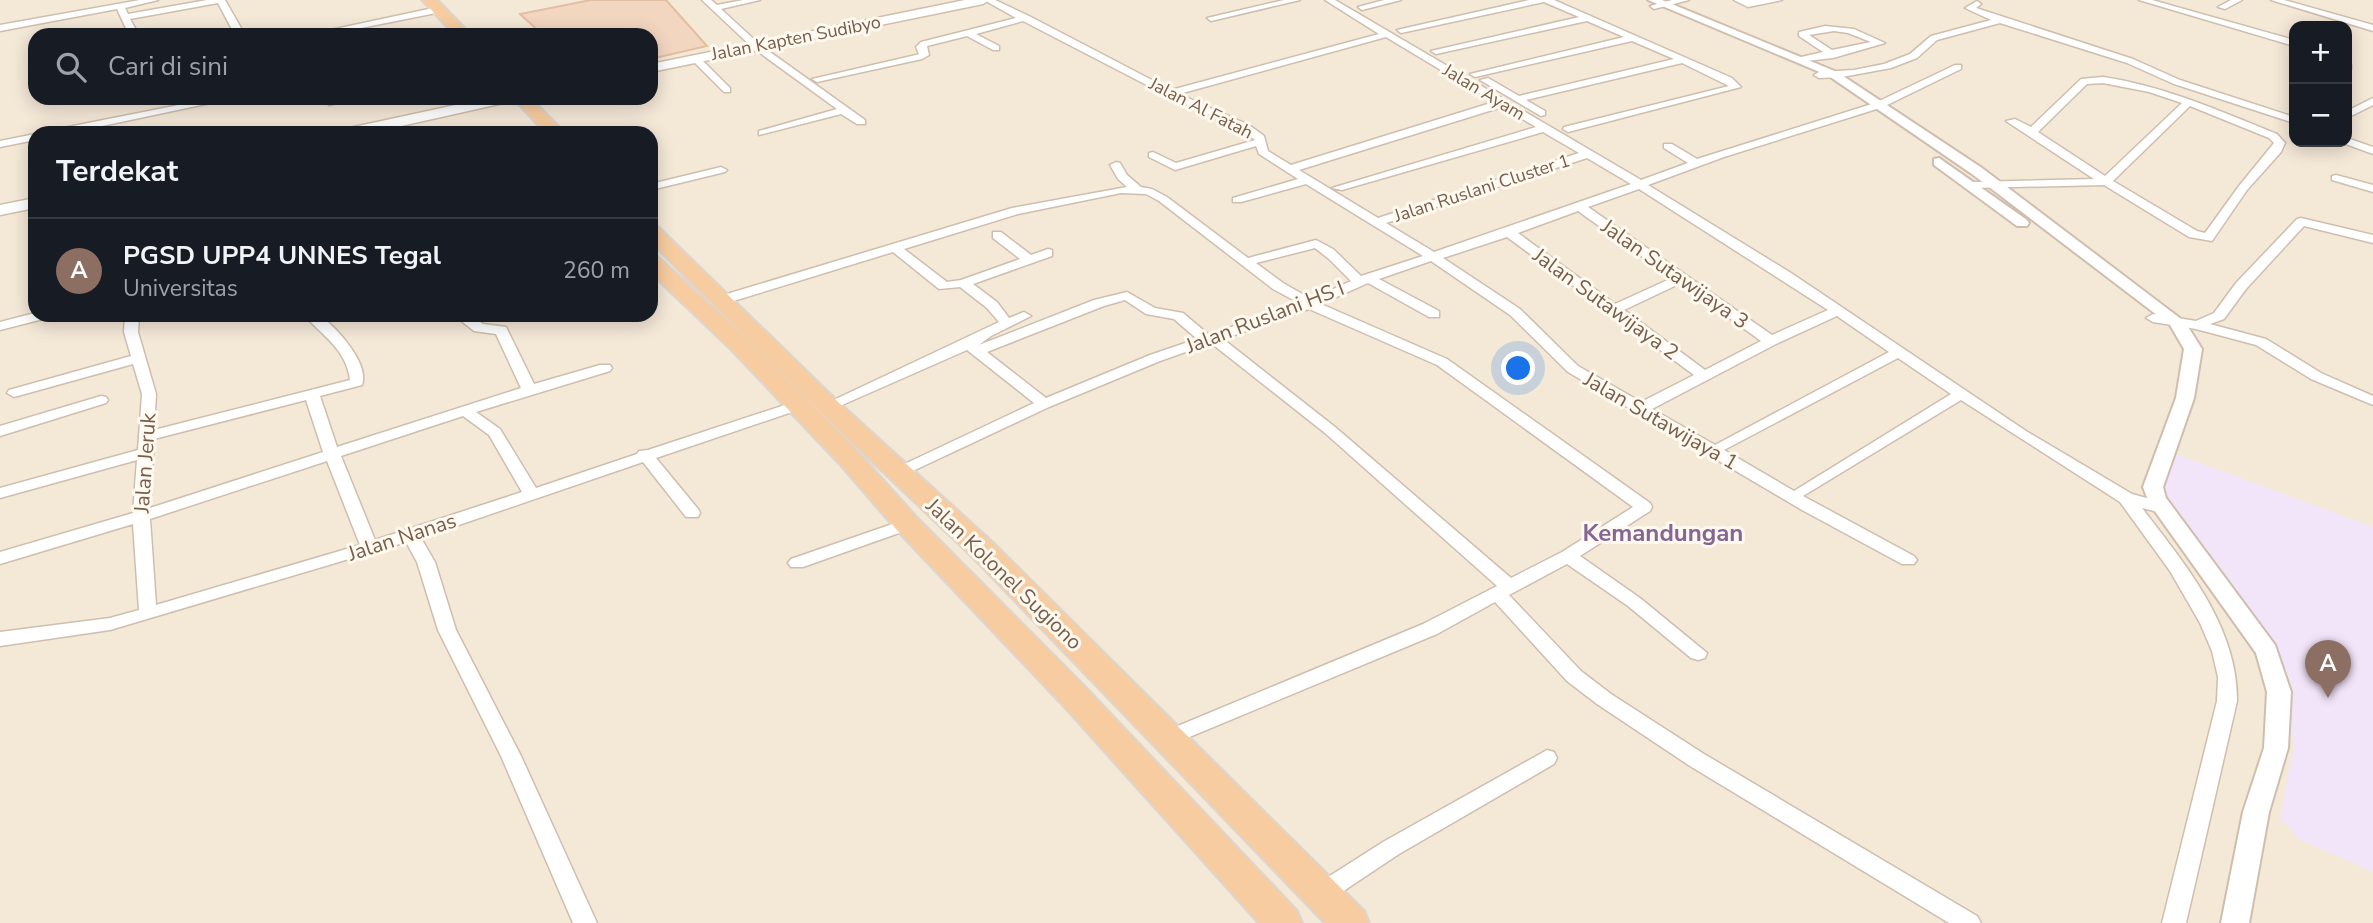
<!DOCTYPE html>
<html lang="id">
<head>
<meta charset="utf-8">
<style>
	:root { --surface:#171b24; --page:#20242c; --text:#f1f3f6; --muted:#9ea1a6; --line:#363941; --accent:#e5784f }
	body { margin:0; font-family:"Nunito Sans",sans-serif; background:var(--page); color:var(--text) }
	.controls { position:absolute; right:21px; top:21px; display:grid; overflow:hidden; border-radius:14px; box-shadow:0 4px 18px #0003 }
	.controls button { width:63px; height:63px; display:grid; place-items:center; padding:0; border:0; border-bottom:2px solid var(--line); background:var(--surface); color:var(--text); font:35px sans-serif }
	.you { position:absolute; left:1519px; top:369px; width:24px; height:24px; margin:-18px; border:5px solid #fff; border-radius:50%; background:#1a73e8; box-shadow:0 0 0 10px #1a73e833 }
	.badge { display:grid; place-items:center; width:46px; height:46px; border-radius:50%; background:var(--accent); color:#fff; font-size:23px; font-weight:700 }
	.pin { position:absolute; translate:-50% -58px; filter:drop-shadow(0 2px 4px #0008) }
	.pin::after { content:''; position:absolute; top:37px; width:24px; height:21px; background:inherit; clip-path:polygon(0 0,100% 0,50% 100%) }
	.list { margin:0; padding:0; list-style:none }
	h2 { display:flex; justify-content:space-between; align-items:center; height:91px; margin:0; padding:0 28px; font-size:30px }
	h2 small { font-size:23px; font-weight:400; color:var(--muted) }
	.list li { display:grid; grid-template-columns:46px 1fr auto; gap:21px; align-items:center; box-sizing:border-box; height:105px; padding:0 28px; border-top:2px solid var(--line) }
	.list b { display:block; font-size:26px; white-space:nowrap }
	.list p { margin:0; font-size:23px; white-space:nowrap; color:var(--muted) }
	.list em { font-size:23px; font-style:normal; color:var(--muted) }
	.icon { flex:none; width:38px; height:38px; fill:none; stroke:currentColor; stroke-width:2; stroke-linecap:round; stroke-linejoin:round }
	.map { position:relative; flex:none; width:2373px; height:923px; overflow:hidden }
	.search { position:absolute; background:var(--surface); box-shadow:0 4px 18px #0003; left:28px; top:28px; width:630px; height:77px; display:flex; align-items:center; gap:18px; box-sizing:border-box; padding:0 24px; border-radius:21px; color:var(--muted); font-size:26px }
	.panel { position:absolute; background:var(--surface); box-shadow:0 4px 18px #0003; left:28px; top:126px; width:630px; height:196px; border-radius:21px }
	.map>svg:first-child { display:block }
	.residential { fill:#f4e8d7; fill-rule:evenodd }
	.education { fill:#f3e5f9 }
	.building { fill:#f2d6c0; stroke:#e4bea1; stroke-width:2 }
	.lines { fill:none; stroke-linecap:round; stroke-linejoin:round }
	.minor-casing { stroke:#cfbeae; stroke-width:3 }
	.tertiary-casing { stroke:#cfbeae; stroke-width:4 }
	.secondary-casing { stroke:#d1bfac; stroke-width:3 }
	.trunk-casing { stroke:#dcd5d0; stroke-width:4 }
	.minor { fill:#fff; fill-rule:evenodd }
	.tertiary { fill:#fff; fill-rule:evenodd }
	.secondary { fill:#fff; fill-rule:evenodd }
	.trunk { fill:#f8cca1; fill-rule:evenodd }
	.labels { text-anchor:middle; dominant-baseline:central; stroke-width:6; stroke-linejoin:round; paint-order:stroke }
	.far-street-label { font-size:18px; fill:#775e4c; stroke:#fff9ef }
	.street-label { font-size:21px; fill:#775e4c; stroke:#fff9ef }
	.quarter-label { font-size:24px; font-weight:bold; fill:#866493; stroke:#fff9ef }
</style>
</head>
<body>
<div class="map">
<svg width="2373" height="923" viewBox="0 0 2373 923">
	<rect width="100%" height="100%" fill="#fcf6e9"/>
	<path class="residential" d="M 0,0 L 2373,0 L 2373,923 L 0,923 ZM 2294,26 L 2347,26 L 2347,142 L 2294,142 ZM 35,35 L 651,35 L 651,98 L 35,98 ZM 35,133 L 651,133 L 651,315 L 35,315 Z"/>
	<path class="education" d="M 2173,453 L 2373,527 L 2373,872 L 2299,839 L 2280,818 L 2294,743 L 2272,654 L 2162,497 Z"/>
	<path class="building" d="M 591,0 L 666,0 L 707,46 L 651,59 L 651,35 L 543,35 L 520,14 Z"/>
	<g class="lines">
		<g class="minor-casing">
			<path id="minor" d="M 140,0 L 158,0 L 125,8 L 128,14 L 207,0 L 225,0 L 245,35 L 235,35 L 218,3 L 130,19 L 139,35 L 129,35 L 117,9 L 0,31 L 0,25 Z
				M 702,0 L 711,0 L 717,5 L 743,0 L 760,0 L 721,9 L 759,44 L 865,120 L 865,124 L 857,124 L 841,114 L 759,135 L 759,131 L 837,109 L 753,48 Z
				M 984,0 L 995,0 L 1029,16 L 1171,90 L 1379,34 L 1325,0 L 1335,0 L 1641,180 L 1688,163 L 1664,148 L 1664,144 L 1672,144 L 1697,159 L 1875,103 L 1955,65 L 1961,65 L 1961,69 L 1883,107 L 1724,157 L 1648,185 L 1791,273 L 2026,431 L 2132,494 L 2168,504 L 2170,508 L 2168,512 L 2162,513 L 2142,508 C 2185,564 2238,627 2237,701 L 2186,923 L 2162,923 L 2217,701 L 2218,677 L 2212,651 L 2200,623 L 2170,571 L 2120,502 L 1961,400 L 1803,496 L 1914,556 L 1917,560 L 1914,564 L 1902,564 L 1802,510 L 1568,372 L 1510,315 L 1431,261 L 1379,279 L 1439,311 L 1439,317 L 1429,317 L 1368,283 L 1321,304 L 1447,359 L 1650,503 L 1652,507 L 1650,511 L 1580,556 L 1640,598 L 1707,653 L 1705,658 L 1698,660 L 1691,658 L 1628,606 L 1567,564 L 1509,595 L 1581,671 L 1611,694 L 1704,754 L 1977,916 L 1981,923 L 1949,923 L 1690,766 L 1597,704 L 1567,681 L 1495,602 L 1437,634 L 1175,743 L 1168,746 L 1161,743 L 1158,738 L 1161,733 L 1423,624 L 1497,586 L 1325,433 L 1211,343 L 1160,361 L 1049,407 L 900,477 L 892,472 L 894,469 L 1034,403 L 967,350 L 833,409 L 828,410 L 821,406 L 999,322 L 987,308 L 960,287 L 939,289 L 893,252 L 727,303 L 717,303 L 715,300 L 717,297 L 1012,208 L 1127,187 L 1118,179 L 1110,165 L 1116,162 L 1120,163 L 1127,175 L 1141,187 L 1152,189 L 1167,197 L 1248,258 L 1316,240 L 1333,249 L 1361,276 L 1423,256 L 1306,184 L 1241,202 L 1233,202 L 1233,198 L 1298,179 L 1259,154 L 1256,146 L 1175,170 L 1149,157 L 1149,153 L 1153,152 L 1176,163 L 1255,140 L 1241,129 L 1166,95 L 1023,21 L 976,34 L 999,46 L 999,50 L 993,50 L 967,36 L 927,46 L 929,55 L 922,59 L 817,82 L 812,79 L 916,55 L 919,54 L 916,47 L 921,42 L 1016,18 ZM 1386,37 L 1494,102 L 1291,165 L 1268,151 L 1264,136 L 1249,125 L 1179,94 ZM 1502,107 L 1536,127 L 1332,188 L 1342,190 L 1543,132 L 1579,153 L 1378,218 L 1299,170 ZM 1587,158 L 1631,184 L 1434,252 L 1386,223 ZM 1639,189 L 1828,310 L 1772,335 L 1588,207 ZM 1121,193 L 1146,194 L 1159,201 L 1273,289 L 1299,303 L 1209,335 L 1183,313 L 1155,308 L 1127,292 L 1094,300 L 979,345 L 991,336 L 1031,316 L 1024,312 L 1009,318 L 997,302 L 973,284 L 1052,256 L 1052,250 L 1048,249 L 1031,255 L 1001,232 L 993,232 L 993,238 L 1020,259 L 961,280 L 947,282 L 904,249 L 1018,214 ZM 1578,211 L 1672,278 L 1615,304 L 1518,233 ZM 1507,237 L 1694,375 L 1641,402 L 1578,366 L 1520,309 L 1443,258 ZM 1315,248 L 1329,259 L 1351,281 L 1311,299 L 1283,283 L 1256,263 ZM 1681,283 L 1761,341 L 1705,370 L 1624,310 ZM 1125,300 L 1146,314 L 1174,319 L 1197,339 L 1150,355 L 1046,398 L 987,352 L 1104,306 ZM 1309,309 L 1437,365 L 1633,507 L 1562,552 L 1511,578 L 1335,427 L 1223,339 ZM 1837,316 L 1889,352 L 1715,445 L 1652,409 L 1776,344 ZM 1898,358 L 1951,394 L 1794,491 L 1724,450 Z
				M 1284,0 L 1300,0 L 1211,21 L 1207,18 Z
				M 1384,0 L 1401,0 L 1362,10 L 1358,7 Z
				M 1529,0 L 1554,0 L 1732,78 L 1741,87 L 1568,132 L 1563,129 L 1564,127 L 1729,86 L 1682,63 L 1526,100 L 1545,111 L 1545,115 L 1541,116 L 1480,80 L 1488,78 L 1519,96 L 1674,59 L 1632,41 L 1475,77 L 1470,74 L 1624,37 L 1587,21 L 1436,54 L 1431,51 L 1579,17 L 1544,2 L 1401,33 L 1397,30 Z
				M 1672,0 L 1689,0 L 1654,9 L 1650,6 Z
				M 1734,0 L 1782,0 L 1748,7 Z
				M 2139,0 L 2152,0 L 2294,40 L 2294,46 Z
				M 2231,0 L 2242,0 L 2225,9 L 2218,7 Z
				M 2271,0 L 2284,0 L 2373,25 L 2373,31 Z
				M 1977,1 L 1981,4 L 1976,8 L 2133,59 L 2180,80 L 2294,117 L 2294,123 L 2174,84 L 2127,63 L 2000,23 L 1937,40 L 1917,58 L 1891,68 L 1842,77 L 1819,78 L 1814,75 L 1819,72 L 1854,70 L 1884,64 L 1910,54 L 1931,36 L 1991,20 L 1965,8 Z
				M 438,7 L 442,10 L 441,12 L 326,35 L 307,35 Z
				M 1825,26 L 1854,29 L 1885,43 L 1833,58 L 1797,62 L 1797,58 L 1823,52 L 1799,36 L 1799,32 ZM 1834,31 L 1848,33 L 1871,42 L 1832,50 L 1809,35 Z
				M 692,56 L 698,56 L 730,88 L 730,92 L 724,92 L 692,60 Z
				M 2347,63 L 2351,65 L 2351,69 L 2347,70 Z
				M 2103,77 C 2164,86 2220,111 2277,134 L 2285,143 L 2281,152 L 2247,190 L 2212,241 L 2189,237 L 2104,185 L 1972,188 L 1966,185 L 1972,182 L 2094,179 L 2006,121 L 2015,119 L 2031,127 L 2081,79 ZM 2103,83 L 2149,92 L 2182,103 L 2105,176 L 2038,132 L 2087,84 ZM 2190,106 L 2269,138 L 2274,143 L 2239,186 L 2205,233 L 2197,231 L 2113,181 Z
				M 214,98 L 234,98 L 69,133 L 48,133 L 53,130 Z
				M 326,98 L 336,98 L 338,103 L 329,105 Z
				M 2373,98 L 2373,105 L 2347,118 L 2347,111 Z
				M 35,134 L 35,140 L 0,147 L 0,141 Z
				M 2347,138 L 2373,147 L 2373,154 L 2343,143 L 2347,142 Z
				M 721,167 L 727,170 L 725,172 L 651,190 L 651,184 Z
				M 2336,175 L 2373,185 L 2373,192 L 2332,180 L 2332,176 Z
				M 2301,218 L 2373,235 L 2373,243 L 2304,226 L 2246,289 L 2224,319 L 2210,324 L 2266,339 L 2321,373 L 2373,396 L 2373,405 L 2311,379 L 2256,345 L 2196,329 L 2153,322 L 2146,318 L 2153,314 L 2196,321 L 2214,313 L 2236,283 L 2297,219 Z
				M 35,313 L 35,315 L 49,315 L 47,318 L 0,330 L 0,322 Z
				M 125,315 L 139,315 L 138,332 L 156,394 L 154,430 L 350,380 C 347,350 322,335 304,315 L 320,315 C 336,328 370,363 362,385 L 320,396 L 337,447 L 521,388 L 496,334 L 474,331 L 454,315 L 470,315 L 483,324 L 506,327 L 534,384 L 600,365 L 610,365 L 612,368 L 610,371 L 476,412 L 500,429 L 536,488 L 637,454 L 639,451 L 648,450 L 791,403 L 801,403 L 803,406 L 801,409 L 656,458 L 698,509 L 700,513 L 698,517 L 686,517 L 643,462 L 421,538 L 435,562 L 456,630 L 521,756 L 597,923 L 573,923 L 501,756 L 438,630 L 417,562 L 406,542 L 110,630 L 0,646 L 0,632 L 110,618 L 139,610 L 133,524 L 0,564 L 0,552 L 133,513 L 137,460 L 0,498 L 0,488 L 138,450 L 142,394 L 133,364 L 14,397 L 7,393 L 9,390 L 131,356 L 124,332 ZM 306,400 L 323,452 L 150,508 L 154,439 ZM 463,416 L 489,435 L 522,492 L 375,540 L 341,456 ZM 327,461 L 360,545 L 156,605 L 150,519 Z
				M 101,396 L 106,397 L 108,400 L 106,403 L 0,436 L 0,426 Z
				M 907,519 L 915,524 L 913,528 L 803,567 L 791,567 L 788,563 L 791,559 Z
				M 1547,750 L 1554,752 L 1557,758 L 1554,764 L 1399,854 L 1330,900 L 1322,903 L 1314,900 L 1311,893 L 1314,886 L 1383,842 Z"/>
		</g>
		<g class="tertiary-casing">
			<path id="tertiary" d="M 1648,0 L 1662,0 L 1837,72 L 1982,168 L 2185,322 L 2202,349 L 2194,398 L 2163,487 L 2166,498 L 2275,645 L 2291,692 L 2288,748 L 2269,812 L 2249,923 L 2221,923 L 2243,812 L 2264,748 L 2267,692 L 2256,653 L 2149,503 L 2143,487 L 2176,398 L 2184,349 L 2170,325 L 1972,174 L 1829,76 Z
				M 1939,158 L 2027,220 L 2029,223 L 2027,226 L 2017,226 L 1934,165 L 1934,159 Z"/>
		</g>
		<g class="secondary-casing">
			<path id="secondary" d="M 965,0 L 989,0 L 983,4 L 651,72 L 651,64 Z
				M 488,98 L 515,98 L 508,102 L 370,133 L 341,133 L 349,128 Z
				M 35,198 L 35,208 L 0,215 L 0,205 Z"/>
		</g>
		<g class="trunk-casing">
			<path id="trunk" d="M 422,0 L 437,0 L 471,35 L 455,35 Z
				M 513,98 L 530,98 L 565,133 L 546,133 Z
				M 651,225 L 658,227 L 837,401 L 992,542 L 1364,911 L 1369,923 L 1325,923 L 972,556 L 819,411 L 651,242 Z
				M 651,255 L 658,257 L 746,338 L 858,452 L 917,518 L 1085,687 L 1297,911 L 1302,923 L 1259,923 L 1063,705 L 897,530 L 840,464 L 730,348 L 651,273 Z"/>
		</g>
		<use href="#minor" class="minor"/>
		<use href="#tertiary" class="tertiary"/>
		<use href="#secondary" class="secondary"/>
		<use href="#trunk" class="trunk"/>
	</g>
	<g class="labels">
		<g class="far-street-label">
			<text transform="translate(796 38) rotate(-11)">Jalan Kapten Sudibyo</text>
			<text transform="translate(1484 92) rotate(31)">Jalan Ayam</text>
			<text transform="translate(1201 108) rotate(27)">Jalan Al Fatah</text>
			<text transform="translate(1482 188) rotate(-18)">Jalan Ruslani Cluster 1</text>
		</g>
		<g class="street-label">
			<text transform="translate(1675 274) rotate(35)">Jalan Sutawijaya 3</text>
			<text transform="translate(1606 304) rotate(36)">Jalan Sutawijaya 2</text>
			<text transform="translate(1265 317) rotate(-21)">Jalan Ruslani HS I</text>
			<text transform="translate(1661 421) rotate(30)">Jalan Sutawijaya 1</text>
			<text transform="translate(145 463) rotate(-86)">Jalan Jeruk</text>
			<text transform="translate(402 537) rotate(-18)">Jalan Nanas</text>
			<text transform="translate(1004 574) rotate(44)">Jalan Kolonel Sugiono</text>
		</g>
		<g class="quarter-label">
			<text x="1663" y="533">Kemandungan</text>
		</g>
	</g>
</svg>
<div class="controls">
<button>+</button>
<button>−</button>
</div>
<div class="you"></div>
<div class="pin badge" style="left:2328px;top:698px;background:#8d6e63">A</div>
<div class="search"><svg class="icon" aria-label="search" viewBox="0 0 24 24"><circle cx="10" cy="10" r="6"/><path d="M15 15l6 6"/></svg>Cari di sini</div>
<section class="panel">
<h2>Terdekat<small></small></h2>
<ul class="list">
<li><span class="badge" style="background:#8d6e63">A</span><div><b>PGSD UPP4 UNNES Tegal</b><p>Universitas</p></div><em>260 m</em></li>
</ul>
</section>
</div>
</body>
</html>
